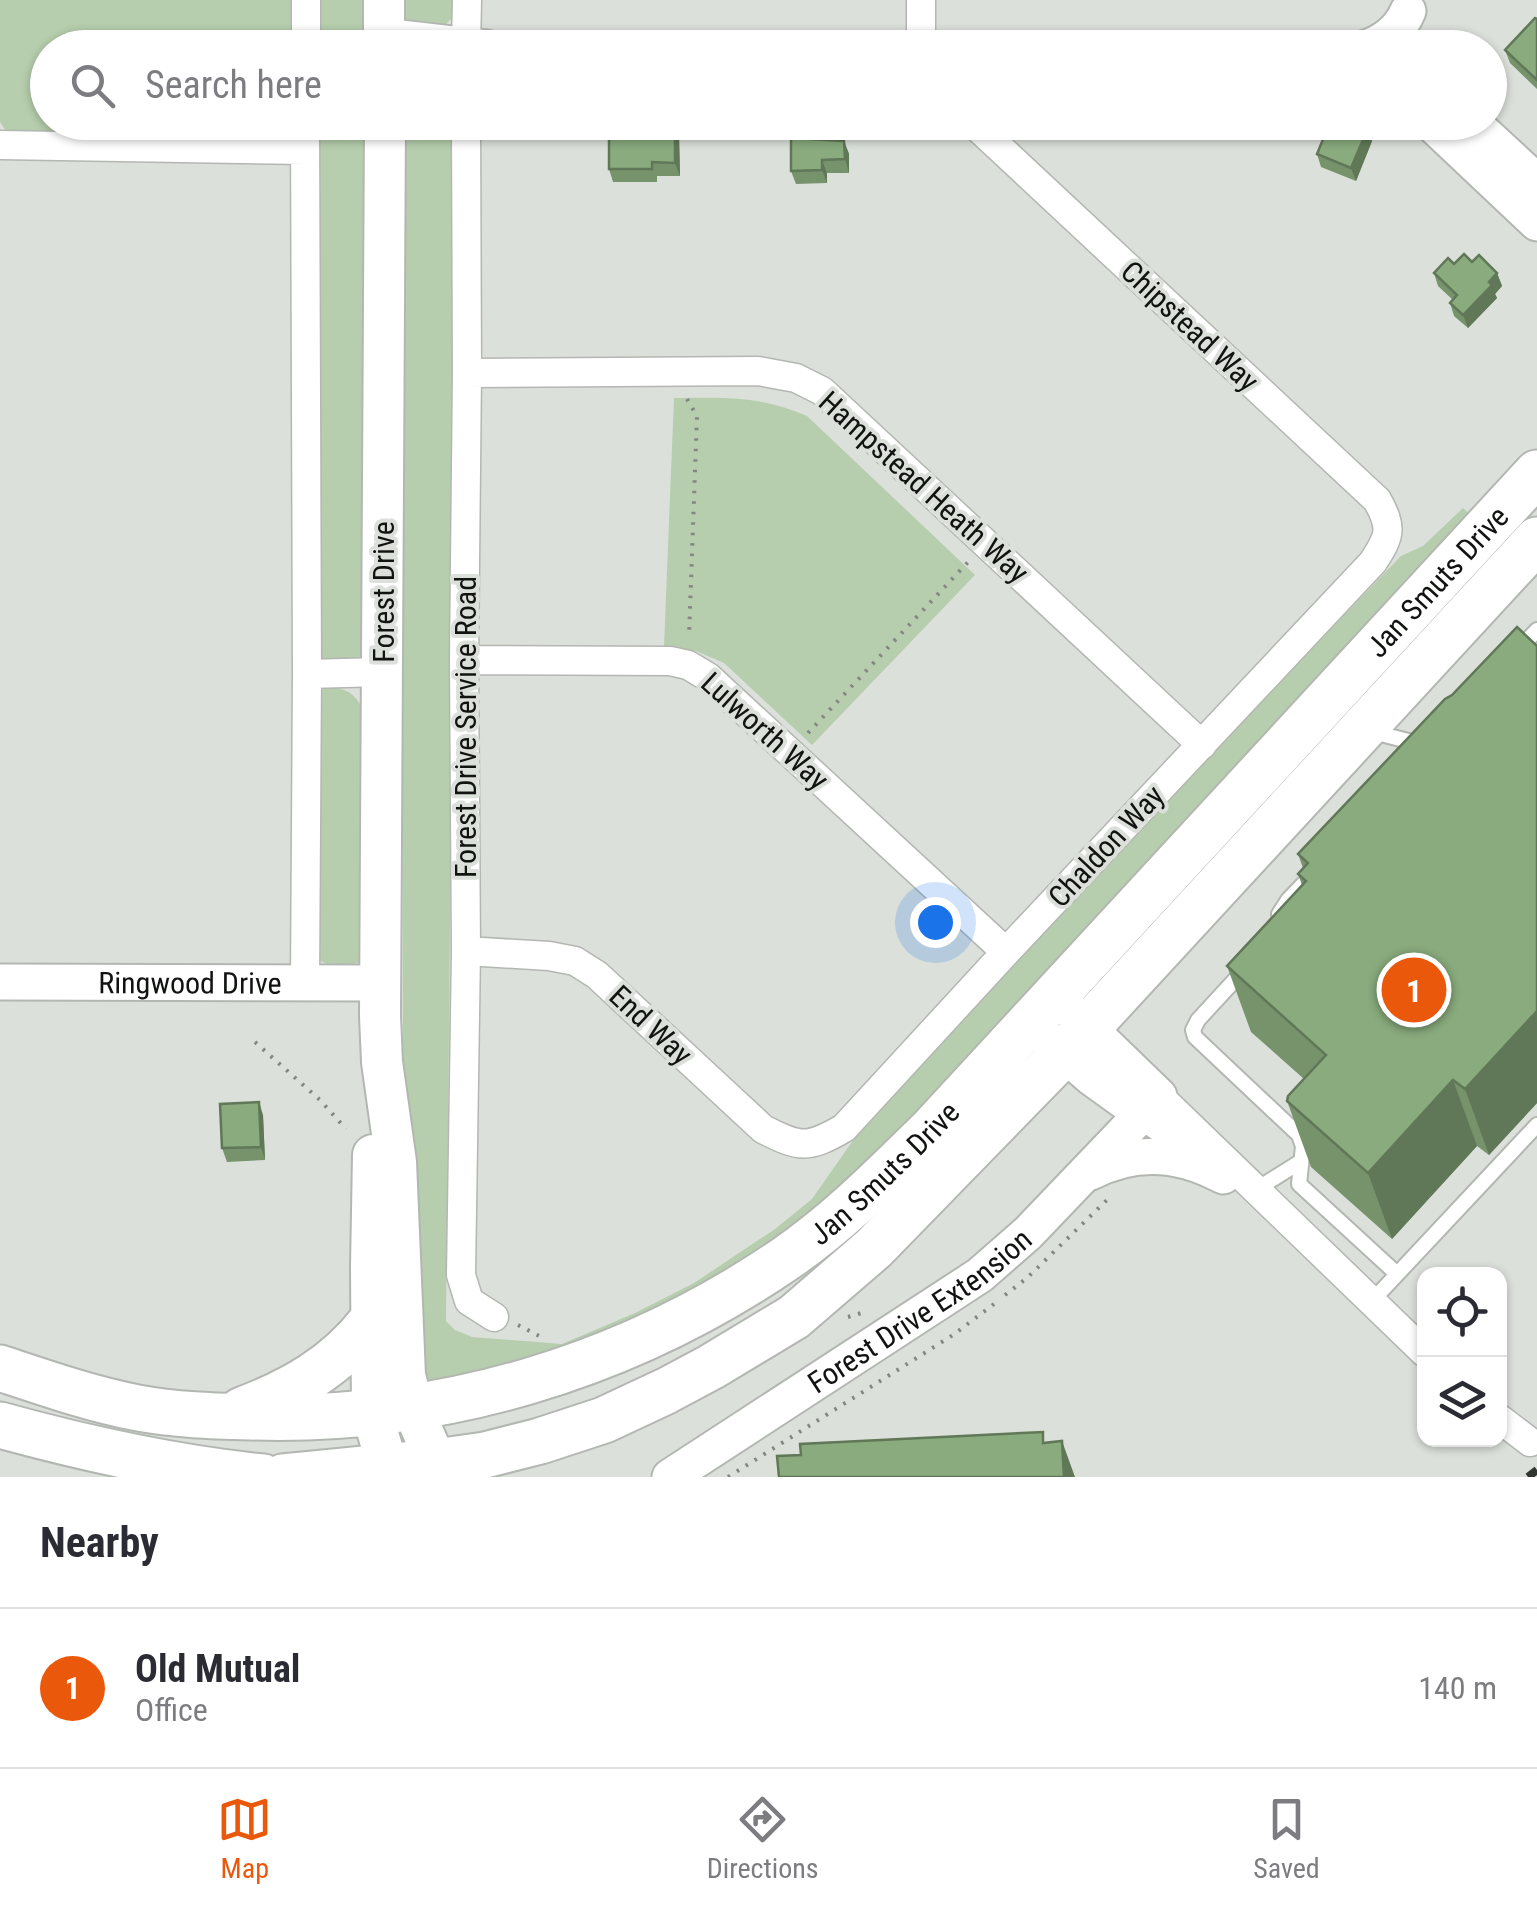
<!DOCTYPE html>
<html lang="en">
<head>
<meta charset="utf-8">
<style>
	:root { --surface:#fff; --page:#f7f7f7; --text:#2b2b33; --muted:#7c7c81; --line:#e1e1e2; --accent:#ea580c }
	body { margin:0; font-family:"Roboto Condensed",sans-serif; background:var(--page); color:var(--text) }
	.controls { position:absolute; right:30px; bottom:30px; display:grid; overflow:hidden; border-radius:20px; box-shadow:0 2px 8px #0004 }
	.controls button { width:90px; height:90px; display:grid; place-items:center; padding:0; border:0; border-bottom:2px solid var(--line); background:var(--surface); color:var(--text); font:50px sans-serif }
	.you { position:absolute; left:935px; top:922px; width:35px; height:35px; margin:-25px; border:8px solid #fff; border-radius:50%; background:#1a73e8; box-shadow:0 0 0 15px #1a73e833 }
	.badge { display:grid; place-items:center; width:65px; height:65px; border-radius:50%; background:var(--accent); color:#fff; font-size:32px; font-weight:700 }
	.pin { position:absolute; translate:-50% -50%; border:5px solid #fff; box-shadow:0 2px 10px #0006 }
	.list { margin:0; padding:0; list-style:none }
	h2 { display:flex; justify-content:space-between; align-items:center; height:130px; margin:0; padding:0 40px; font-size:42px }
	h2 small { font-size:32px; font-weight:400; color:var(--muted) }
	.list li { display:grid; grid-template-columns:65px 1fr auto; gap:30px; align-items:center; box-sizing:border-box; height:160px; padding:0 40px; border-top:2px solid var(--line) }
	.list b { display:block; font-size:38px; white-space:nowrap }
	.list p { margin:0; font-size:32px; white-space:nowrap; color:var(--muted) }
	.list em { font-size:32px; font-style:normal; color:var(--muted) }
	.icon { flex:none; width:55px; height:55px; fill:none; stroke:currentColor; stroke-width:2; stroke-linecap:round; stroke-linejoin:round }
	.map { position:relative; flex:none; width:1537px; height:1477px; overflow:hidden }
	.search { position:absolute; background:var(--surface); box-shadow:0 2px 8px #0004; left:30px; right:30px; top:30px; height:110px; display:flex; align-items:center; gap:25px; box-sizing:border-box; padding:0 35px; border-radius:55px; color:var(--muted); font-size:38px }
	.sheet { height:290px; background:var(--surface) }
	nav { display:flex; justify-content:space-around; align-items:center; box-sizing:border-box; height:140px; border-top:2px solid var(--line); background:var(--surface); font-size:28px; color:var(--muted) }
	nav a { display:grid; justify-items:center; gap:5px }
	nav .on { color:var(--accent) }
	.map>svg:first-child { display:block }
	.green { fill:#b6cead }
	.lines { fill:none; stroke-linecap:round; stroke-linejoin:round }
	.service-casing { stroke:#b3b7b1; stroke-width:18 }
	.minor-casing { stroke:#b3b7b1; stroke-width:31 }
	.tertiary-casing { stroke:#b3b7b1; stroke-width:39 }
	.secondary-casing { stroke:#b3b7b1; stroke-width:44 }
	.primary-casing { stroke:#b3b7b1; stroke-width:49 }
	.path { stroke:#838681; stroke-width:4; stroke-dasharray:2.5 8; stroke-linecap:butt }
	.service { stroke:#fff; stroke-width:14 }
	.minor { stroke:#fff; stroke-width:28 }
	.tertiary { stroke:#fff; stroke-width:35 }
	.secondary { stroke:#fff; stroke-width:40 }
	.primary { stroke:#fff; stroke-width:45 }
	.rail { stroke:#323432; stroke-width:8; stroke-dasharray:15 8; stroke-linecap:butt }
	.wall { fill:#76936c }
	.shaded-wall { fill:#607858 }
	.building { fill:#89ab7d; stroke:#607858; stroke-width:2.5 }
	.labels { text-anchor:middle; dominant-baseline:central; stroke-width:8; stroke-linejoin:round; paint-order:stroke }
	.street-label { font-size:30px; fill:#111311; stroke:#dce0da }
</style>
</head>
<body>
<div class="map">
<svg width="1537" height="1477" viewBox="0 0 1537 1477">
	<rect width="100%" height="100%" fill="#dce0da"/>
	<path class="green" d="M 0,0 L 295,0 L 295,47 L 48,48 L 48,122 L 295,122 L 295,127 L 284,138 L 12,140 L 0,122 Z
		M 315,0 L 369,0 L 369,47 L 315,48 Z
		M 398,0 L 453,0 L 453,17 L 444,26 L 416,35 L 398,15 Z
		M 454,122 L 458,131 L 446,1321 L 455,1330 L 472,1337 L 562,1344 L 635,1313 L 694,1283 L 775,1229 L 812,1199 L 854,1139 L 1011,967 L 1206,758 L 1401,556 L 1423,546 L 1463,508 L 1476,520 L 857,1185 L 685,1315 L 436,1386 L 419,1369 L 403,1076 L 403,854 L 392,709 L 400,123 Z
		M 314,123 L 368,123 L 366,653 C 353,666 335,667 320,657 Z
		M 674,398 C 726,398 757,395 807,416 L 975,575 L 812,745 L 724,663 L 696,651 L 664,646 Z
		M 327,687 C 351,689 355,694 366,715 L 363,960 C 347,969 333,970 318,959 L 318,693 Z"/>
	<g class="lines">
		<g class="service-casing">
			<path id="service" d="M 1517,651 L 1537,630
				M 1373,732 L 1420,744
				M 1279,914 L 1288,900 L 1310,877
				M 1244,970 L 1198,1020 L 1193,1030 L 1195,1037 L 1299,1135 L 1303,1146 L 1299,1184 L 1397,1274
				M 1257,1189 L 1300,1162
				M 1372,1301 L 1537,1125"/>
		</g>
		<g class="minor-casing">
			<path id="minor" d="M 921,0 L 921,31 L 924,48
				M 306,48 L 306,0
				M 466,48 L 467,0
				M 466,122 L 467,373 L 464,660 L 466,951 L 461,1275 L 469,1301 L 494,1317
				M 0,145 L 305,150
				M 467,373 L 758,371 L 796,378 L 822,391 L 1202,745
				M 464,660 L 670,661 L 688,665 L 708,677 L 1006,952
				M 307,674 L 383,672
				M 466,951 L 549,956 L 575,961 L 597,975 L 763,1129 C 800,1148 808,1149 844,1128 L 1006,952 L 1373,562 C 1390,536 1393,528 1377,500 L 972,122
				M 305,983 L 307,674 L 305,122
				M 1159,1096 L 1424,1352
				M 1142,1114 L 1206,1162
				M 1500,1419 L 1530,1442"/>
		</g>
		<g class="tertiary-casing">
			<g id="tertiary">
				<path d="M 383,36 L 487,48"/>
				<path d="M 1366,48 C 1386,41 1400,30 1408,11"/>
				<path d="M 1430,122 L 1537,223"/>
				<path d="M 1472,122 L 1537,182"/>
				<path id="s1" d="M 0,982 L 381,983"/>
				<path d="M 1045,1037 L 1092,1078 L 1142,1114"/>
				<path d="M 1091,1172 C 1135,1149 1181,1153 1223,1176"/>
				<path id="s2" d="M 670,1477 L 980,1275 L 1028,1233 L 1159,1096 L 1069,1009"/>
			</g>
		</g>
		<g class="secondary-casing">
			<path id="secondary" d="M 384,48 L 384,0
				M 385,122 L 380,1016 L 382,1062 L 396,1162 L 405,1375 L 413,1409 L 436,1462
				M 373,1155 L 371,1267 L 372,1413 L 388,1468"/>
		</g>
		<g class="primary-casing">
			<g id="primary">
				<path id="s3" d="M 0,1368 C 45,1383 91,1399 138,1408 C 175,1415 213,1416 251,1417 C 441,1423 627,1367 785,1259 C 839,1222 885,1175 932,1129 L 1537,473"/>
				<path d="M 242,1410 C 293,1391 337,1366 371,1322"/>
				<path d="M 0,1425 C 87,1449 173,1468 263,1477"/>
				<path d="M 283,1477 L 436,1462 L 485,1455 L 540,1441 L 604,1420 L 666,1391 L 711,1367 L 794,1317 L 874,1248 L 1063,1054 L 1537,540"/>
			</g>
		</g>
		<path class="path" d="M 687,399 L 697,416 L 689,637
			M 808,733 L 969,561
			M 255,1042 L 320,1100 L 346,1129
			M 1005,1295 L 1027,1278 L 1111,1196
			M 848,1317 L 868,1311
			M 518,1325 L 545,1339
			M 728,1477 L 953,1335 L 994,1304"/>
		<use href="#service" class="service"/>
		<use href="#minor" class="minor"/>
		<use href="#tertiary" class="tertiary"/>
		<use href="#secondary" class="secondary"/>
		<use href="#primary" class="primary"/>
		<path class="rail" d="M 1528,1477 L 1537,1470"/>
	</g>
	<path class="wall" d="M 1537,19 L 1537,89 L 1510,63 L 1505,50 Z
		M 675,122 L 679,134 L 680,176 L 657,176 L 657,182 L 613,182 L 609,169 L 629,136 Z
		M 1336,137 L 1372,141 L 1356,181 L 1321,167 L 1317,154 Z
		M 844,141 L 849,154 L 849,173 L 827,173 L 827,183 L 796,184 L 791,171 Z
		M 1454,264 L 1497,273 L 1502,286 L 1495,294 L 1497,298 L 1468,328 L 1454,316 L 1450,303 L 1453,300 L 1438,286 L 1434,273 Z
		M 1537,646 L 1537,1103 L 1489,1155 L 1477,1146 L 1392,1239 L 1311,1167 L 1287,1101 L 1304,1079 L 1251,1032 L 1227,966 L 1302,885 L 1298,874 L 1303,868 L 1298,854 Z
		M 263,1115 L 265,1160 L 227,1162 L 222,1148 Z"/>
	<path class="shaded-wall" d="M 675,122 L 679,134 L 680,176 L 675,163 Z
		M 1368,128 L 1372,141 L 1356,181 L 1351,168 Z
		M 844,141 L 849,154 L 849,173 L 845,159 Z
		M 822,160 L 827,173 L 827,183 L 822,170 Z
		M 1497,273 L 1502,286 L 1495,294 L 1497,298 L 1468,328 L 1463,315 Z
		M 1537,1011 L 1537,1103 L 1489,1155 L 1465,1089 Z
		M 1453,1080 L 1477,1146 L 1392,1239 L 1368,1173 Z
		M 259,1102 L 263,1115 L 265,1160 L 261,1147 Z
		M 1062,1441 L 1075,1477 L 1064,1477 Z"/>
	<path class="building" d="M 1535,18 L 1537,19 L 1537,80 L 1505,50 Z
		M 636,122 L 675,122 L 675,163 L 652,162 L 652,169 L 609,169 L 609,136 L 629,136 L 629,125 L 636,125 Z
		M 1342,122 L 1354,122 L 1368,128 L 1351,168 L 1317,154 L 1326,132 L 1336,137 Z
		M 791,138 L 844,141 L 845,159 L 822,160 L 822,170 L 791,171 Z
		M 1464,254 L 1472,262 L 1479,255 L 1497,273 L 1489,282 L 1492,285 L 1463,315 L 1450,303 L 1457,295 L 1434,273 L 1448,258 L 1454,264 Z
		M 1517,627 L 1537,646 L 1537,1011 L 1465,1089 L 1453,1080 L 1368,1173 L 1287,1101 L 1288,1096 L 1326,1055 L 1227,966 L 1306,881 L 1298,874 L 1308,863 L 1298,854 L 1445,699 L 1452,695 Z
		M 259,1102 L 261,1147 L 222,1148 L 220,1104 Z
		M 1043,1432 L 1043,1443 L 1062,1441 L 1064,1477 L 779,1477 L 777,1456 L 801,1455 L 800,1444 Z"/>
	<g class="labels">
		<g class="street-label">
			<text transform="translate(1190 326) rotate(43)">Chipstead Way</text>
			<text transform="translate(924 487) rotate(42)">Hampstead Heath Way</text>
			<text stroke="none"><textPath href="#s3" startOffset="1765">Jan Smuts Drive</textPath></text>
			<text transform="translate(383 592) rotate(-90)">Forest Drive</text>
			<text transform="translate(465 727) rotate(-90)">Forest Drive Service Road</text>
			<text transform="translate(765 731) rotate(42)">Lulworth Way</text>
			<text transform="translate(1106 846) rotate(-47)">Chaldon Way</text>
			<text stroke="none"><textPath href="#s1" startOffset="190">Ringwood Drive</textPath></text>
			<text transform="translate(651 1025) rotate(43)">End Way</text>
			<text stroke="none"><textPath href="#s3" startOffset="955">Jan Smuts Drive</textPath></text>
			<text stroke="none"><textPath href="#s2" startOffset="300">Forest Drive Extension</textPath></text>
		</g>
	</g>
</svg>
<div class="controls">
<button><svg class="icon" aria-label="locate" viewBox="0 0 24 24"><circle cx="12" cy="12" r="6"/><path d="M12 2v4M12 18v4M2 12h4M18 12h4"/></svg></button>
<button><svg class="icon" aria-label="layers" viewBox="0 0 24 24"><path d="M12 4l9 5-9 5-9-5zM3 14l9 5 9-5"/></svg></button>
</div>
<div class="you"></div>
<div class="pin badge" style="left:1414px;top:990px">1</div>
<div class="search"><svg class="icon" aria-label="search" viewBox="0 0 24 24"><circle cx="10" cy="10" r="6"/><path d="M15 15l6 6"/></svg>Search here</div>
</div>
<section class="sheet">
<h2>Nearby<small></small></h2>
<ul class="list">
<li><span class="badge">1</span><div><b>Old Mutual</b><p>Office</p></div><em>140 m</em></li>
</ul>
</section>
<nav>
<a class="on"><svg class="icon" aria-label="map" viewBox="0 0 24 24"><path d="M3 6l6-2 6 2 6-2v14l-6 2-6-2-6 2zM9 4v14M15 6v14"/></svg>Map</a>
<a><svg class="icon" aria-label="directions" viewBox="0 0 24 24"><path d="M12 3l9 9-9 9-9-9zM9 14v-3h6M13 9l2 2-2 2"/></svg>Directions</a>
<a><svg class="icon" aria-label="saved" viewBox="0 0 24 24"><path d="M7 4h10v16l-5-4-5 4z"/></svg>Saved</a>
</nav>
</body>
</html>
